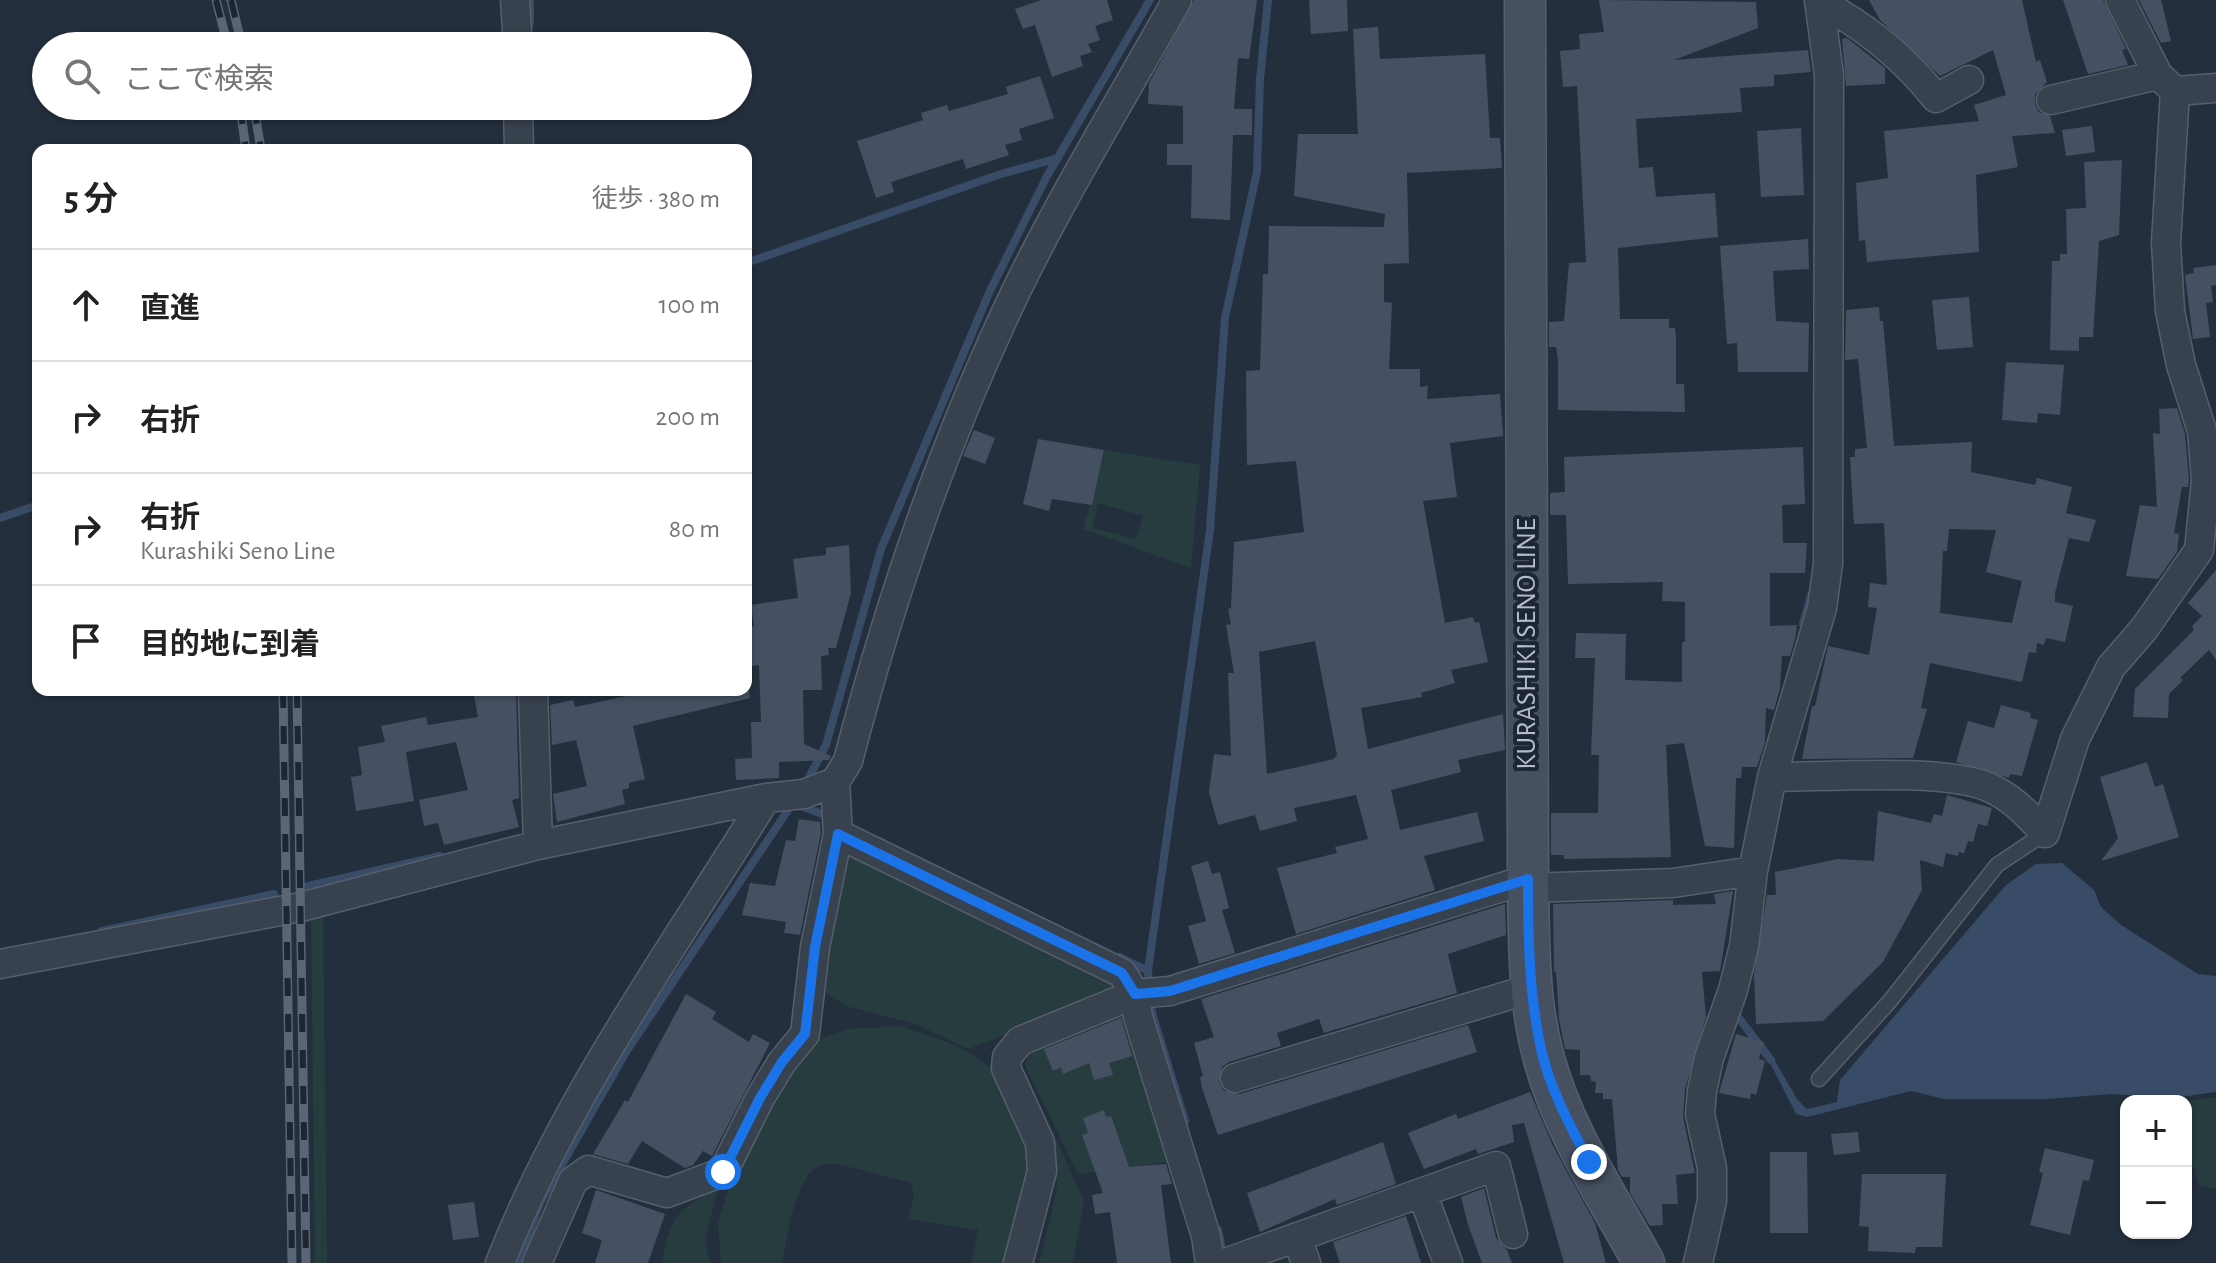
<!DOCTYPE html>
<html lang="ja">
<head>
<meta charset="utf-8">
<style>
	:root { --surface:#fff; --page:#f2f2f2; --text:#222; --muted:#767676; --line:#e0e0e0 }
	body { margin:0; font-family:"Alegreya Sans","Noto Sans JP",sans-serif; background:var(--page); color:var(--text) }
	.controls { position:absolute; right:24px; bottom:24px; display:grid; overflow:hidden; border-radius:16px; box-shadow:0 2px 6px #0004 }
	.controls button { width:72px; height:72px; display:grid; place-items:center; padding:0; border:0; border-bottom:2px solid var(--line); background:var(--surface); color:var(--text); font:40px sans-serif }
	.stop { position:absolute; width:24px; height:24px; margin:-18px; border:6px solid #1a73e8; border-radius:50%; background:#fff }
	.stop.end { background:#1a73e8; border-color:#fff; box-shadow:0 2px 8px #0008 }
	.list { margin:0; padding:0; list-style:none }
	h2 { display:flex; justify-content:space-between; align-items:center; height:104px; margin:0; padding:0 32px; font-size:34px }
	h2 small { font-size:26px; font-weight:400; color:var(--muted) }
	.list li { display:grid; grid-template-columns:52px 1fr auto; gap:24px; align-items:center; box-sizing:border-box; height:112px; padding:0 32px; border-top:2px solid var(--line) }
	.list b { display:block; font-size:30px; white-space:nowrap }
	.list p { margin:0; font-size:26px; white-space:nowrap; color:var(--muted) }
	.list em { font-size:26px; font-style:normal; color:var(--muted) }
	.icon { flex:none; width:44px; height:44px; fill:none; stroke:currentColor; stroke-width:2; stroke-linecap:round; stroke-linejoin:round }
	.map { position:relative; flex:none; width:2216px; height:1263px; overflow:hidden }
	.search { position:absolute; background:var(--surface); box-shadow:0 2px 6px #0004; left:32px; top:32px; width:720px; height:88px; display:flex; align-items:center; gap:20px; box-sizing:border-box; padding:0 28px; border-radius:44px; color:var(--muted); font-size:30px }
	.panel { position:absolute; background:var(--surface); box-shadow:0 2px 6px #0004; left:32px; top:144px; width:720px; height:552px; border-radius:16px }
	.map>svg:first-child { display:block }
	.green { fill:#263c3f; fill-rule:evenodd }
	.water { fill:#394c67 }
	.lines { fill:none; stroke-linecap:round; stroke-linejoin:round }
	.stream { stroke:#394c67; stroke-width:8 }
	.building { fill:#455162; fill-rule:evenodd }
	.service-casing { stroke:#565f6c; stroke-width:17 }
	.minor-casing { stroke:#565f6c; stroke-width:31 }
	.secondary-casing { stroke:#565f6c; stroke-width:43 }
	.service { stroke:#38414e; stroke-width:14 }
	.minor { stroke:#38414e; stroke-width:28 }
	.secondary { stroke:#465061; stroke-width:40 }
	.rail-casing { stroke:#5a6575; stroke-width:9 }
	.rail { stroke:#1d2633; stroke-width:6; stroke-dasharray:18; stroke-linecap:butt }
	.route { stroke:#1a73e8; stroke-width:10 }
	.labels { text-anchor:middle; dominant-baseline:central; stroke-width:8; stroke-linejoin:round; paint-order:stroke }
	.street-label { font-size:28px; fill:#b4bcc9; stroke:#1d2633 }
</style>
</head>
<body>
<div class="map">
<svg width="2216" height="1263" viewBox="0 0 2216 1263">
	<rect width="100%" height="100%" fill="#242f3e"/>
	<path class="green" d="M 1105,450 L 1200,465 L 1191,568 L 1083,529 ZM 1098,503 L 1143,516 L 1136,539 L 1092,528 Z
		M 844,849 L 1109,977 L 1115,994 L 968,1049 L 916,1024 L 846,1006 L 826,993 L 826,978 Z
		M 311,910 L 323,913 L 327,1263 L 315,1263 Z
		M 1121,1012 L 1125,1017 L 1171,1162 L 1078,1174 L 1025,1066 L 1030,1049 Z
		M 900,1026 C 924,1035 954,1042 975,1056 C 1047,1104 1033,1194 1004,1263 L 971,1263 L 978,1230 L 908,1219 L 914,1195 L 911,1183 C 893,1179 839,1162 825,1164 C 795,1168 788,1239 782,1263 L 721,1263 L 718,1222 L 738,1159 L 808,1043 L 848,1029 Z
		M 2216,1097 L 2216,1189 L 2199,1186 L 2186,1143 L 2186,1102 Z
		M 1039,1102 L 1084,1201 L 1073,1263 L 1039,1263 L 1057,1189 L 1054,1154 Z
		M 718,1188 L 705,1240 L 710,1263 L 662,1263 C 671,1215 676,1211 718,1188 Z"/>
	<path class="water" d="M 2062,863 L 2094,890 L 2101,907 L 2121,925 L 2198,974 L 2216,976 L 2216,1092 L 2173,1098 L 2112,1094 L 2047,1099 L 1944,1099 L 1911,1091 L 1807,1117 L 1796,1114 L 1767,1057 L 1771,1054 L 1797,1099 L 1807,1109 L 1837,1102 L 1840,1080 L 2006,885 L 2036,864 Z"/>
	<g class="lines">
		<path class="stream" d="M 530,0 L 530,23
			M 746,263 L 1001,174 L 1058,158
			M 0,518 L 38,505
			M 1803,624 L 1811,595
			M 806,783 L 826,745 L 881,549 L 989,293 L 1047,176 L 1150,0
			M 798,805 L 830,817
			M 304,887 L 440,856
			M 102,931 L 274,894
			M 1120,957 L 1148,971
			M 1735,1013 L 1771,1060
			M 1185,1121 L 1152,1013 L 1148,971 L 1210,530 L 1225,318 L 1257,172 L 1260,79 L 1268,0
			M 1218,1230 L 1224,1259
			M 518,1263 L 540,1203 L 626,1052 L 792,804"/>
	</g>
	<path class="building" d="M 1041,0 L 1107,0 L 1113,20 L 1095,26 L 1100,40 L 1088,44 L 1092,52 L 1080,56 L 1083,66 L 1052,77 L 1035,25 L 1023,29 L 1015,9 Z
		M 1194,0 L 1257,0 L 1249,59 L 1238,58 L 1234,109 L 1252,109 L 1252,135 L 1233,135 L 1230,220 L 1191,218 L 1192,165 L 1167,165 L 1167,144 L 1183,144 L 1183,106 L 1148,104 L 1149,83 Z
		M 1309,0 L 1347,0 L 1348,31 L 1311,34 Z
		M 1599,0 L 1756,2 L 1758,28 L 1674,60 L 1808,50 L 1811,72 L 1774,75 L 1774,86 L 1740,88 L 1742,112 L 1636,119 L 1639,168 L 1653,167 L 1656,197 L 1715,193 L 1718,237 L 1618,248 L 1620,319 L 1669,319 L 1669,328 L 1675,328 L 1676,338 L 1676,384 L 1684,384 L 1685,412 L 1558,410 L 1558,359 L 1556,347 L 1549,347 L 1549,322 L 1564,321 L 1569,263 L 1586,262 L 1577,86 L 1563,87 L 1560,51 L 1580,49 L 1579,34 L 1604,32 Z
		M 1869,0 L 2022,0 L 2036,62 L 2040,60 L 2047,82 L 2035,94 L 2035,105 L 2039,112 L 2050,116 L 2055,133 L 2012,136 L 2018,167 L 1976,175 L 1979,252 L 1867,262 L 1865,240 L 1859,241 L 1856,183 L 1888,178 L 1884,131 L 1979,121 L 1974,105 L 2006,95 L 1993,50 L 1940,76 L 1880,20 Z
		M 2063,0 L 2103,0 L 2126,49 L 2122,50 L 2128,65 L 2088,74 Z
		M 2139,0 L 2161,0 L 2171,41 L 2161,43 Z
		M 1378,27 L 1380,59 L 1485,54 L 1490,138 L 1500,138 L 1502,168 L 1407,173 L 1409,263 L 1384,264 L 1384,302 L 1392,303 L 1389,369 L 1420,369 L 1420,387 L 1428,386 L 1427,399 L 1500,394 L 1503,436 L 1450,443 L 1457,497 L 1423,501 L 1445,623 L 1473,617 L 1475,623 L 1479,622 L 1488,662 L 1451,670 L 1455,683 L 1421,693 L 1422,697 L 1361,708 L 1368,749 L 1503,714 L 1505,750 L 1458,760 L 1461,772 L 1391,790 L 1400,830 L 1477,812 L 1484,841 L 1424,856 L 1435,890 L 1296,934 L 1277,868 L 1337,853 L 1335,847 L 1368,839 L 1356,795 L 1294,808 L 1297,821 L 1260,831 L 1255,815 L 1218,825 L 1209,792 L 1214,754 L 1231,756 L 1228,673 L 1234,673 L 1226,625 L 1231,624 L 1228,609 L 1231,608 L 1234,542 L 1304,532 L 1296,461 L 1247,465 L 1246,371 L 1260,370 L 1263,274 L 1268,274 L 1269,226 L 1384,227 L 1385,214 L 1294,196 L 1298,134 L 1358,134 L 1353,29 ZM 1315,641 L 1337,755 L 1334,759 L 1267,774 L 1259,652 Z
		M 1847,38 L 1885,68 L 1885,84 L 1846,86 L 1842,39 Z
		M 1040,76 L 1054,118 L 1019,129 L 1022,140 L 1005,145 L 1009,155 L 966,169 L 963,159 L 891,182 L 894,192 L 876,198 L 857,141 L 923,120 L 921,113 L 947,105 L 949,111 L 1008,94 L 1006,87 Z
		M 2092,126 L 2095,152 L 2066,156 L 2062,130 Z
		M 1801,128 L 1804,195 L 1761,197 L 1757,131 Z
		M 2122,160 L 2119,235 L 2099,241 L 2093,337 L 2079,337 L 2079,351 L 2050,350 L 2052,261 L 2060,261 L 2060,254 L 2067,254 L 2066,209 L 2086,208 L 2084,162 Z
		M 1808,239 L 1809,269 L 1773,271 L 1776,321 L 1809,323 L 1808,372 L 1738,372 L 1737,343 L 1727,344 L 1720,246 Z
		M 2216,265 L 2216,285 L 2211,286 L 2213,302 L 2206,303 L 2210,337 L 2193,339 L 2185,275 L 2194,273 L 2193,268 Z
		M 1969,297 L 1973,347 L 1937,350 L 1932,300 Z
		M 1879,307 L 1880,321 L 1883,321 L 1894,446 L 1972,442 L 1971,472 L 2035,485 L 2037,478 L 2072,487 L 2066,513 L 2096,520 L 2089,542 L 2069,538 L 2055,593 L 2055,602 L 2073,606 L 2065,642 L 2046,638 L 2044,645 L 2037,643 L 2036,653 L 2029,652 L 2022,682 L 1930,663 L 1921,708 L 1927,709 L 1913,758 L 1802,759 L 1812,706 L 1815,706 L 1828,646 L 1869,655 L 1877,608 L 1868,607 L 1870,583 L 1887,585 L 1884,523 L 1854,524 L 1850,457 L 1855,457 L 1855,449 L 1867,448 L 1858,359 L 1845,360 L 1846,310 ZM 1949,529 L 1996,530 L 1986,572 L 2022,581 L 2012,623 L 1940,613 L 1943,551 L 1947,551 Z
		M 2006,362 L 2064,365 L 2060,415 L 2038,413 L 2037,423 L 2002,420 Z
		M 2177,408 L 2185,434 L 2189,480 L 2188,487 L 2182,487 L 2174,533 L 2179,534 L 2177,552 L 2158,579 L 2126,576 L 2140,505 L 2157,507 L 2153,433 L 2160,434 L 2159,409 Z
		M 974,430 L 995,438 L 985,464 L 963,456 Z
		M 1038,439 L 1104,450 L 1092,505 L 1052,499 L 1049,511 L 1023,504 Z
		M 1803,447 L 1805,504 L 1782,505 L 1783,543 L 1807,543 L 1805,573 L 1770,573 L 1770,626 L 1797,625 L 1795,639 L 1790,656 L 1782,656 L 1780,688 L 1774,710 L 1766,708 L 1765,742 L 1757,767 L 1742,767 L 1741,778 L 1736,778 L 1734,848 L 1705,846 L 1684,743 L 1666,745 L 1671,857 L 1564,859 L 1564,855 L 1551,855 L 1551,813 L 1598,813 L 1599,755 L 1591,755 L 1595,658 L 1575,658 L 1576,633 L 1626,634 L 1625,680 L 1682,682 L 1682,642 L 1685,642 L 1685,602 L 1662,601 L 1663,582 L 1568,584 L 1566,515 L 1550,515 L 1550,493 L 1565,492 L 1564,457 Z
		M 849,545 L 851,593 L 836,648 L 828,648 L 829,655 L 821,656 L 822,690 L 803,690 L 804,744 L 831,756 L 829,760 L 779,762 L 779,778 L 736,780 L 735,759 L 752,758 L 751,722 L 761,722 L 759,665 L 746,667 L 746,627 L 754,626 L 751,605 L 798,598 L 793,559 L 826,555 L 826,548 Z
		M 2216,570 L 2216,660 L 2209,650 L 2180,678 L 2183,680 L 2169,694 L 2168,718 L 2133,717 L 2135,689 L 2194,630 L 2192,626 L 2202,616 L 2188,603 Z
		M 473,690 L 516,690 L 519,798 L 512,800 L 519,827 L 444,845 L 438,823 L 424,826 L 419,800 L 468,790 L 456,742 L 406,752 L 414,801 L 356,811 L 351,777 L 362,775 L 358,747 L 385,742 L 381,726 L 426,717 L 428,725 L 478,717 Z
		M 635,690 L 749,690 L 750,698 L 633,726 L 645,779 L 629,783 L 629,788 L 622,790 L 625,804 L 557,822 L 553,794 L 587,786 L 576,740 L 552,745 L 550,705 L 573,700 L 575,707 L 636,694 Z
		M 2001,705 L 2031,713 L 2030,718 L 2038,720 L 2022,776 L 2010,774 L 2009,778 L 1956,762 L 1968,721 L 1994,728 Z
		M 2147,762 L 2155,787 L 2163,784 L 2179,837 L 2101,861 L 2118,838 L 2100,777 Z
		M 1947,795 L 1992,808 L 1987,826 L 1978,824 L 1973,842 L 1968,841 L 1964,853 L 1959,852 L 1958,856 L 1946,853 L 1943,867 L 1920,860 L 1922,890 L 1883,962 L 1823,1021 L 1756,1024 L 1754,974 L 1767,895 L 1776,895 L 1775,872 L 1838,859 L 1874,861 L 1878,811 L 1931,823 L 1934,814 L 1942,816 Z
		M 799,819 L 820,822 L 821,833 L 800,935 L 784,933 L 786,922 L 742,915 L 750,883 L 775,886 L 786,840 L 795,841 Z
		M 1208,861 L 1212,874 L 1220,872 L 1229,908 L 1222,910 L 1235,953 L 1199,964 L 1188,926 L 1206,921 L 1191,866 Z
		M 1733,891 L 1720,971 L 1702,972 L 1706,1017 L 1685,1089 L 1683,1117 L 1695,1173 L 1676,1175 L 1678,1204 L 1662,1204 L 1663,1225 L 1650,1226 L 1630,1193 L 1630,1177 L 1622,1177 L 1618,1170 L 1612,1099 L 1603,1099 L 1603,1093 L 1595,1093 L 1596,1082 L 1591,1081 L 1590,1075 L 1580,1075 L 1580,1050 L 1565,1049 L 1559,1019 L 1556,971 L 1554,972 L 1553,904 L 1673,900 L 1673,905 L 1716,904 L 1714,894 Z
		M 1505,904 L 1506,935 L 1448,954 L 1457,993 L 1324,1033 L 1319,1019 L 1277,1033 L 1281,1046 L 1229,1062 L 1222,1067 L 1219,1082 L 1224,1091 L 1240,1094 L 1468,1025 L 1477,1052 L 1218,1135 L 1202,1088 L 1200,1077 L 1203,1076 L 1194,1043 L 1214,1037 L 1201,999 Z
		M 686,994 L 716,1012 L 712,1019 L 749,1042 L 753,1034 L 770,1043 L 712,1156 L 703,1151 L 693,1165 L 685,1168 L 642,1141 L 628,1164 L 593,1154 L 625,1100 L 628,1102 Z
		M 1121,1018 L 1132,1056 L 1109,1063 L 1113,1075 L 1094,1080 L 1089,1063 L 1063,1074 L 1061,1067 L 1053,1071 L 1044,1049 Z
		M 1736,1034 L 1764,1042 L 1759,1059 L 1765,1061 L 1756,1095 L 1751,1093 L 1750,1099 L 1719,1093 Z
		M 1530,1092 L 1553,1146 L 1595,1223 L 1606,1263 L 1564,1263 L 1524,1123 L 1512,1125 L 1514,1142 L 1478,1154 L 1476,1149 L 1424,1169 L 1408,1133 L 1456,1114 L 1458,1119 Z
		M 1104,1110 L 1106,1117 L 1111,1116 L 1129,1167 L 1166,1164 L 1172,1184 L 1161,1185 L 1171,1263 L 1117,1263 L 1110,1212 L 1095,1214 L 1092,1195 L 1103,1193 L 1082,1135 L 1088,1133 L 1083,1118 Z
		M 1858,1132 L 1860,1152 L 1834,1155 L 1831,1134 Z
		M 1383,1142 L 1396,1184 L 1337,1205 L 1335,1199 L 1260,1232 L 1247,1193 Z
		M 2045,1148 L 2094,1160 L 2089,1181 L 2083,1180 L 2070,1235 L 2030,1225 L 2043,1173 L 2039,1172 Z
		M 1770,1152 L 1807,1152 L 1808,1233 L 1770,1233 Z
		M 1862,1174 L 1946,1174 L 1942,1247 L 1916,1247 L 1915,1253 L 1868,1251 L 1869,1227 L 1859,1226 Z
		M 1484,1188 L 1496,1238 L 1507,1250 L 1512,1263 L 1482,1263 L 1468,1225 L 1461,1197 Z
		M 596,1190 L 665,1214 L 648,1263 L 595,1263 L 602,1240 L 582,1233 Z
		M 474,1202 L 479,1237 L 453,1240 L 448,1205 Z
		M 1406,1216 L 1421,1263 L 1340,1263 L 1333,1242 Z"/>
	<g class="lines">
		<g class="service-casing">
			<path id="service" d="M 1819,1079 L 1890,1001 L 1997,865 L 2045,833"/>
		</g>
		<g class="minor-casing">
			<path id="minor" d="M 515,0 L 518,46
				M 2120,0 L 2158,75 L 2175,91 L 2216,88
				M 1819,2 C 1866,26 1903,57 1936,98 L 1969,80
				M 2051,100 L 2158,75
				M 518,106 L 519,150
				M 533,690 L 538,845
				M 1772,777 C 1824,777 1944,768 1988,787 C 2012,797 2027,814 2045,833 L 2075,739 L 2111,667 L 2144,629 L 2199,550 L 2206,480 L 2202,431 L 2181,365 L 2170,311 L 2166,243 L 2175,91
				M 838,834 L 1122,973 L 1135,994 L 1138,1017 L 1206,1236 L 1210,1263
				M 1528,888 L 1673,883 L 1753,871
				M 0,964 L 301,907 L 538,845 L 766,798 L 804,794 L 835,782
				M 1235,1078 L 1533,988
				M 1422,1193 L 1448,1263
				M 1297,1237 L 1306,1263
				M 500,1263 C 564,1099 674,947 766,798
				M 537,1263 L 573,1181 L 588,1170 L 667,1193 L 723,1172 L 760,1098 L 782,1062 L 805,1034 L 815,947 L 838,834 L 835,782 L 848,761 C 890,599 945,438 1018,287 C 1066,189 1124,95 1177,0
				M 1018,1263 L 1042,1171 L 1040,1143 L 1006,1068 L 1007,1057 L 1020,1041 L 1135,994 L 1170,991 L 1528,879
				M 1225,1263 L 1496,1166 L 1513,1234
				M 1698,1263 L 1712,1201 L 1712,1168 L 1700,1114 L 1702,1091 L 1709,1058 L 1733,990 L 1744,946 L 1753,871 L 1772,777 L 1822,608 L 1828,564 L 1829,75 L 1819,0"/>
		</g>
		<g class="secondary-casing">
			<path id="secondary" d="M 1525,0 L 1528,879 C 1529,937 1528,1000 1543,1055 C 1562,1129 1608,1197 1644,1263"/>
		</g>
		<use href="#service" class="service"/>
		<use href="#minor" class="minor"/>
		<use href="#secondary" class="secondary"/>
		<g class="rail-casing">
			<path id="rail" d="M 216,0 L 228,46
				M 231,0 L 242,46
				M 240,106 L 246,150
				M 254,106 L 261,150
				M 283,690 L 292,1263
				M 297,690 L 306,1263"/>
		</g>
		<use href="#rail" class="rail"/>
	</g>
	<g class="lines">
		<path class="route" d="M 723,1172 L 760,1098 L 782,1062 L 805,1034 L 815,947 L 838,834 L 1122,973 L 1135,994 L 1170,991 L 1528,879 C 1528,936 1529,998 1542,1053 C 1551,1091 1571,1127 1589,1162"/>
	</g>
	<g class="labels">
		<g class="street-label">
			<text transform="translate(1527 644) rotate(-90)">KURASHIKI SENO LINE</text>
		</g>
	</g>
</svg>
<div class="controls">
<button>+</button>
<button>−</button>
</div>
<div class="stop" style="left:723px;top:1172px"></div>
<div class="stop end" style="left:1589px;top:1162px"></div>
<div class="search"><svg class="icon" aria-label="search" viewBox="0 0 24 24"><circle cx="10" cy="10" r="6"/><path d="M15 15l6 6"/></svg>ここで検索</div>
<section class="panel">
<h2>5 分<small>徒歩 · 380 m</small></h2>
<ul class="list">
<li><svg class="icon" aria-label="ahead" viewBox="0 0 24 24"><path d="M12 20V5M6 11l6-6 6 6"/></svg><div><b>直進</b></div><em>100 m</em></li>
<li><svg class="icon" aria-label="right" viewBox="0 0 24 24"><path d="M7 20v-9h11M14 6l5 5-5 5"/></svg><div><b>右折</b></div><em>200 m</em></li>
<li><svg class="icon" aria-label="right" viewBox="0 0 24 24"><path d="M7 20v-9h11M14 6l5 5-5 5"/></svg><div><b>右折</b><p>Kurashiki Seno Line</p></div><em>80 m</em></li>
<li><svg class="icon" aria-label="arrive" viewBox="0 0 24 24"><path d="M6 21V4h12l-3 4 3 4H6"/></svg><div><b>目的地に到着</b></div></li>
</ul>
</section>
</div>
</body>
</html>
